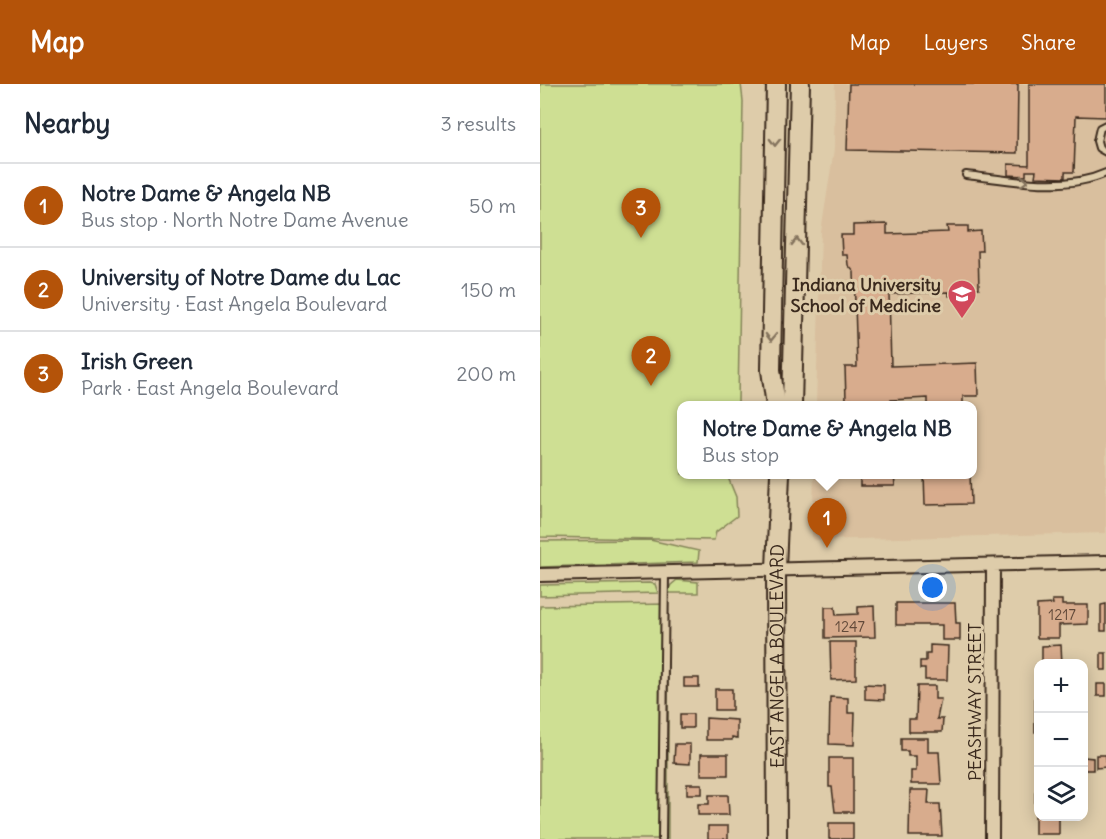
<!DOCTYPE html>
<html lang="en">
<head>
<meta charset="utf-8">
<style>
	:root { --surface:#fff; --page:#f2f2f3; --text:#1f2937; --muted:#747a83; --line:#e0e1e3; --accent:#b45309 }
	body { margin:0; font-family:Delius,sans-serif; background:var(--page); color:var(--text) }
	.controls { position:absolute; right:18px; bottom:18px; display:grid; overflow:hidden; border-radius:12px; box-shadow:0 3px 15px #0003 }
	.controls button { width:54px; height:54px; display:grid; place-items:center; padding:0; border:0; border-bottom:2px solid var(--line); background:var(--surface); color:var(--text); font:30px sans-serif }
	.you { position:absolute; left:393px; top:504px; width:21px; height:21px; margin:-15px; border:4px solid #fff; border-radius:50%; background:#1a73e8; box-shadow:0 0 0 9px #1a73e833 }
	.badge { display:grid; place-items:center; width:39px; height:39px; border-radius:50%; background:var(--accent); color:#fff; font-size:20px; font-weight:700 }
	.pin { position:absolute; translate:-50% -50px; filter:drop-shadow(0 2px 3px #0008) }
	.pin::after { content:''; position:absolute; top:32px; width:21px; height:18px; background:inherit; clip-path:polygon(0 0,100% 0,50% 100%) }
	.popup { position:absolute; left:137px; top:317px; width:300px; height:78px; box-sizing:border-box; display:grid; place-content:center; border-radius:12px; background:var(--surface); filter:drop-shadow(0 2px 4px #0005); font-size:20px; white-space:nowrap; color:var(--muted) }
	.popup b { font-size:22px; color:var(--text) }
	.popup::after { content:''; position:absolute; left:50%; top:100%; margin-left:-12px; border:12px solid transparent; border-top-color:var(--surface) }
	.list { margin:0; padding:0; list-style:none }
	h2 { display:flex; justify-content:space-between; align-items:center; height:78px; margin:0; padding:0 24px; font-size:26px }
	h2 small { font-size:20px; font-weight:400; color:var(--muted) }
	.list li { display:grid; grid-template-columns:39px 1fr auto; gap:18px; align-items:center; box-sizing:border-box; height:84px; padding:0 24px; border-top:2px solid var(--line) }
	.list b { display:block; font-size:22px; white-space:nowrap }
	.list p { margin:0; font-size:20px; white-space:nowrap; color:var(--muted) }
	.list em { font-size:20px; font-style:normal; color:var(--muted) }
	.icon { flex:none; width:33px; height:33px; fill:none; stroke:currentColor; stroke-width:2; stroke-linecap:round; stroke-linejoin:round }
	.map { position:relative; flex:none; width:566px; height:755px; overflow:hidden }
	header { display:flex; align-items:center; gap:36px; box-sizing:border-box; height:84px; padding:0 30px; background:var(--accent); color:#fff }
	header strong { font-size:28px }
	nav { display:flex; gap:33px; margin-inline-start:auto; font-size:21px }
	main { display:flex }
	aside { flex:1; background:var(--surface) }
	.map>svg:first-child { display:block }
	.built { fill:#d9bf9e }
	.green { fill:#cedf93; stroke:#848458; stroke-width:1.5 }
	.building { fill:#d8ac8d; stroke:#3b2a1e; stroke-width:1.5 }
	.lines { fill:none; stroke-linecap:round; stroke-linejoin:round }
	.service-casing { stroke:#3b2a1e; stroke-width:10 }
	.minor-casing { stroke:#3b2a1e; stroke-width:16 }
	.secondary-casing { stroke:#3b2a1e; stroke-width:22 }
	.service { stroke:#deccaa; stroke-width:6 }
	.minor { stroke:#deccaa; stroke-width:12 }
	.secondary { stroke:#deccaa; stroke-width:18 }
	.oneway { stroke:#84735d }
	.labels { text-anchor:middle; dominant-baseline:central; stroke-width:6; stroke-linejoin:round; paint-order:stroke }
	.number-label { font-size:15px; fill:#624a3a }
	.poi-label { font-size:18px; font-weight:bold; fill:#3b2a1e; stroke:#deccaa; text-anchor:end }
	.street-label { font-size:18px; fill:#3b2a1e; stroke:#deccaa }
</style>
</head>
<body>
<header>
<strong>Map</strong>
<nav><a>Map</a><a>Layers</a><a>Share</a></nav>
</header>
<main>
<aside>
<h2>Nearby<small>3 results</small></h2>
<ul class="list">
<li><span class="badge">1</span><div><b>Notre Dame &amp; Angela NB</b><p>Bus stop · North Notre Dame Avenue</p></div><em>50 m</em></li>
<li><span class="badge">2</span><div><b>University of Notre Dame du Lac</b><p>University · East Angela Boulevard</p></div><em>150 m</em></li>
<li><span class="badge">3</span><div><b>Irish Green</b><p>Park · East Angela Boulevard</p></div><em>200 m</em></li>
</ul>
</aside>
<div class="map">
<svg width="566" height="755" viewBox="0 0 566 755">
	<rect width="100%" height="100%" fill="#deccaa"/>
	<filter id="ink" filterUnits="userSpaceOnUse"><feTurbulence type="fractalNoise" baseFrequency=".0167" numOctaves="2"/><feDisplacementMap in="SourceGraphic" scale="12" xChannelSelector="R" yChannelSelector="G"/><feConvolveMatrix kernelMatrix="1 2 1 2 8 2 1 2 1" color-interpolation-filters="sRGB"/></filter>
	<g filter="url(#ink)">
		<path class="built" d="M 295,0 L 566,0 L 566,449 L 275,456 L 272,453 L 274,391 L 433,390 L 433,322 L 276,321 L 281,148 L 294,65 Z"/>
		<path class="green" d="M 0,0 L 201,0 L 203,17 L 198,318 L 196,321 L 142,322 L 142,390 L 187,391 L 196,413 L 197,432 L 176,448 L 174,456 L 0,453 Z
			M 110,456 L 159,467 L 158,478 L 0,483 L 0,457 Z
			M 137,496 L 158,498 L 158,509 L 127,509 L 131,501 Z
			M 109,499 L 115,500 L 118,509 L 0,512 L 0,501 Z
			M 128,520 L 128,755 L 0,755 L 0,522 Z"/>
		<path class="building" d="M 309,0 L 478,0 L 477,69 L 307,66 Z
			M 489,0 L 566,0 L 566,33 L 536,32 L 534,88 L 525,88 L 525,94 L 495,93 L 496,87 L 486,87 L 486,92 L 468,91 L 468,80 L 489,81 Z
			M 347,140 L 347,150 L 408,148 L 407,142 L 428,142 L 428,148 L 441,147 L 442,167 L 438,167 L 439,204 L 429,205 L 430,211 L 409,212 L 409,208 L 349,210 L 351,282 L 437,279 L 438,312 L 423,312 L 423,322 L 388,322 L 388,314 L 351,316 L 351,322 L 318,322 L 318,315 L 306,316 L 305,283 L 317,283 L 314,188 L 308,181 L 307,171 L 302,171 L 301,151 L 313,151 L 313,141 Z
			M 433,351 L 434,351 L 435,385 L 433,385 Z
			M 320,390 L 354,390 L 355,402 L 320,402 Z
			M 384,390 L 430,390 L 431,420 L 385,421 Z
			M 512,516 L 522,516 L 522,521 L 548,521 L 548,540 L 519,541 L 519,554 L 497,554 L 497,521 L 513,520 Z
			M 356,519 L 415,519 L 416,539 L 420,539 L 420,556 L 402,556 L 402,541 L 356,541 Z
			M 566,520 L 566,547 L 561,547 L 561,521 Z
			M 334,522 L 335,553 L 285,554 L 285,523 L 295,523 L 296,531 L 318,530 L 318,523 Z
			M 290,558 L 316,558 L 316,595 L 291,596 Z
			M 390,561 L 408,562 L 407,596 L 385,596 L 385,585 L 380,585 L 380,577 L 386,577 L 386,570 L 390,570 Z
			M 521,561 L 522,580 L 502,580 L 502,562 Z
			M 561,569 L 566,569 L 566,586 L 561,586 Z
			M 496,581 L 499,581 L 499,597 L 496,597 Z
			M 144,594 L 159,594 L 159,603 L 144,603 Z
			M 325,600 L 344,601 L 344,616 L 325,615 Z
			M 557,600 L 566,600 L 566,612 L 557,612 Z
			M 377,602 L 395,602 L 395,615 L 401,615 L 397,635 L 403,635 L 402,648 L 369,648 L 369,635 L 376,635 Z
			M 175,605 L 192,605 L 192,626 L 175,626 Z
			M 495,606 L 499,606 L 499,648 L 495,648 Z
			M 290,613 L 308,614 L 308,629 L 315,629 L 314,661 L 289,660 Z
			M 140,630 L 153,630 L 153,644 L 140,644 Z
			M 166,634 L 197,636 L 197,654 L 192,653 L 192,656 L 166,656 Z
			M 361,654 L 388,654 L 388,668 L 399,668 L 401,700 L 371,700 L 371,687 L 376,687 L 376,672 L 368,672 L 368,667 L 361,667 Z
			M 135,660 L 150,660 L 150,680 L 134,679 Z
			M 161,670 L 188,670 L 188,691 L 161,691 Z
			M 496,670 L 499,670 L 499,698 L 496,698 Z
			M 556,671 L 566,671 L 566,683 L 556,684 Z
			M 544,673 L 553,674 L 553,686 L 544,686 Z
			M 289,674 L 313,674 L 313,728 L 295,728 L 292,703 L 289,703 Z
			M 147,700 L 162,700 L 162,710 L 147,710 Z
			M 370,706 L 389,706 L 388,720 L 400,720 L 402,752 L 369,752 Z
			M 495,708 L 499,708 L 499,732 L 519,732 L 519,750 L 495,750 Z
			M 169,711 L 188,711 L 189,731 L 158,731 L 158,720 L 169,720 Z
			M 289,739 L 313,739 L 313,755 L 289,755 Z
			M 168,742 L 188,742 L 188,755 L 168,755 Z"/>
		<g class="lines">
			<g class="service-casing">
				<path id="service" d="M 566,41 L 560,44 L 557,57 L 559,64 L 566,68
					M 426,91 C 470,96 524,108 566,89
					M 122,755 L 125,489"/>
			</g>
			<g class="minor-casing">
				<path id="minor" d="M 0,491 L 566,478
					M 452,755 L 453,481"/>
			</g>
			<g class="secondary-casing">
				<g id="secondary">
					<path d="M 236,322 L 231,286 L 236,0"/>
					<path d="M 252,322 L 260,0"/>
					<path id="s1" d="M 237,755 L 236,485 L 240,390"/>
				</g>
			</g>
			<use href="#service" class="service"/>
			<use href="#minor" class="minor"/>
			<use href="#secondary" class="secondary"/>
		</g>
		<defs><path id="oneway-chevron" d="M-2-3.5L2.5 0L-2 3.5" fill="none" stroke-width="1.6" stroke-linecap="round" stroke-linejoin="round" transform="scale(1.5)"/></defs>
		<g class="oneway">
			<use href="#oneway-chevron" transform="translate(235 58) rotate(91)"/>
			<use href="#oneway-chevron" transform="translate(484 97) rotate(2)"/>
			<use href="#oneway-chevron" transform="translate(257 158) rotate(-89)"/>
			<use href="#oneway-chevron" transform="translate(231 253) rotate(91)"/>
		</g>
	</g>
	<defs>
		<g id="university-pin" transform="scale(1.5)"><path d="M0 17L-7.5 6A9.5 9.5 0 1 1 7.5 6Z" fill="#d1495b" stroke="#deccaa"/><path d="M0-5L7-2L0 1L-7-2ZM-4 1L0 2.5L4 1V4Q0 6-4 4Z" fill="#fff"/></g>
	</defs>
	<g fill-rule="evenodd">
		<use href="#university-pin" x="422" y="210"/>
	</g>
	<g class="labels">
		<g class="number-label">
			<text x="522" y="530">1217</text>
			<text x="310" y="542">1247</text>
		</g>
		<g class="poi-label">
			<text x="401" y="200">Indiana University<tspan x="401" dy="21">School of Medicine</tspan></text>
		</g>
		<g class="street-label">
			<text stroke="none"><textPath href="#s1" startOffset="183">EAST ANGELA BOULEVARD</textPath></text>
			<text transform="translate(434 618) rotate(-90)">PEASHWAY STREET</text>
		</g>
	</g>
</svg>
<div class="controls">
<button>+</button>
<button>−</button>
<button><svg class="icon" aria-label="layers" viewBox="0 0 24 24"><path d="M12 4l9 5-9 5-9-5zM3 14l9 5 9-5"/></svg></button>
</div>
<div class="you"></div>
<div class="pin badge" style="left:287px;top:464px">1</div>
<div class="popup"><b>Notre Dame &amp; Angela NB</b>Bus stop</div>
<div class="pin badge" style="left:111px;top:302px">2</div>
<div class="pin badge" style="left:101px;top:154px">3</div>
</div>
</main>
</body>
</html>
